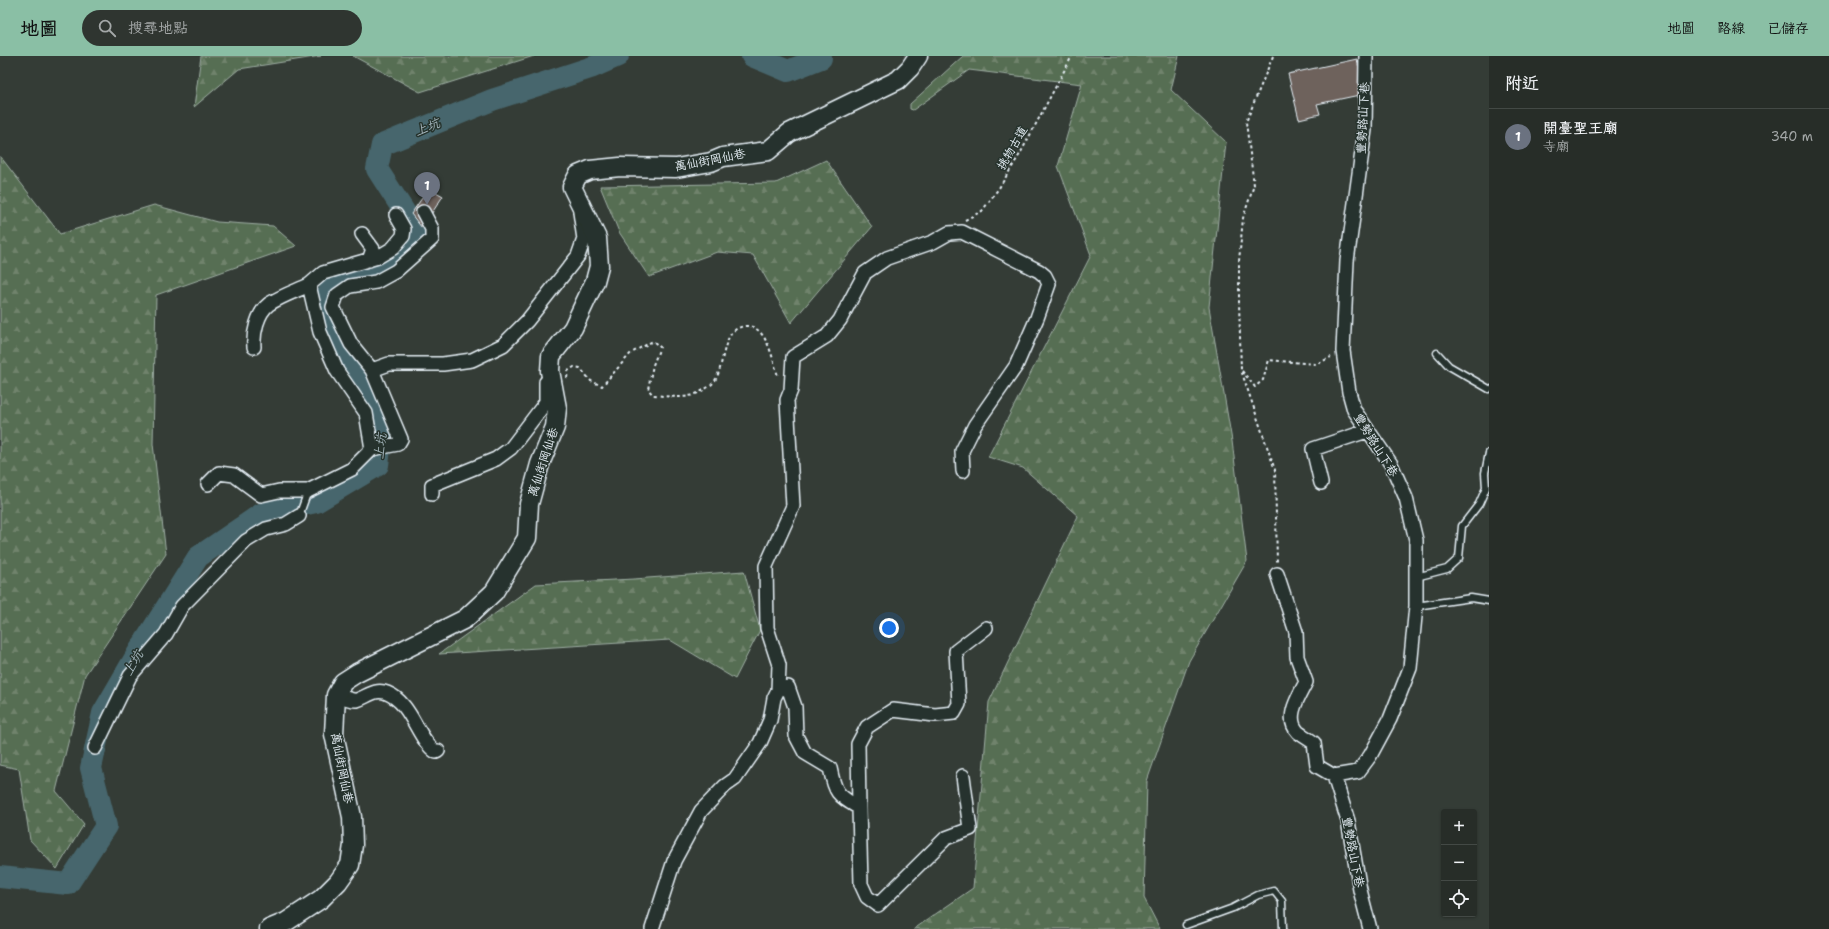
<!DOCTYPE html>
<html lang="zh-TW">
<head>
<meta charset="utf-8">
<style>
	:root { --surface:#272d28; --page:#2f3530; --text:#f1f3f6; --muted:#a4a8a8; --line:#434945; --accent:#8abfa5 }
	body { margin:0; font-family:"Shantell Sans","LXGW WenKai TC",sans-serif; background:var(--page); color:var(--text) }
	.controls { position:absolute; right:12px; bottom:12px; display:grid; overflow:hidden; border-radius:4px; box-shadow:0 1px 3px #0004 }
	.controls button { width:36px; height:36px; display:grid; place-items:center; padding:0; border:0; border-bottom:1px solid var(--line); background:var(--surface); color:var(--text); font:20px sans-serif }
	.you { position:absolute; left:889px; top:572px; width:14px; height:14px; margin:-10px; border:3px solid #fff; border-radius:50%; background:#1a73e8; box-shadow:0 0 0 6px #1a73e833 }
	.badge { display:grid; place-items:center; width:26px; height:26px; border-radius:50%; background:var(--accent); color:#fff; font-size:13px; font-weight:700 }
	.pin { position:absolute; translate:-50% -33px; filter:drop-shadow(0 1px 2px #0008) }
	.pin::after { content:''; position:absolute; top:21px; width:14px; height:12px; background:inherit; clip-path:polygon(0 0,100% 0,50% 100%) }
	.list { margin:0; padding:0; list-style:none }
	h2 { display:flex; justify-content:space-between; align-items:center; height:52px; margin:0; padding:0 16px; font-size:17px }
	h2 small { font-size:13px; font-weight:400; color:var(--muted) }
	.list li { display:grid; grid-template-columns:26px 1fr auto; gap:12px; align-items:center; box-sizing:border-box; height:56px; padding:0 16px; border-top:1px solid var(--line) }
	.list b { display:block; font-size:15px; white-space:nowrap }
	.list p { margin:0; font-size:13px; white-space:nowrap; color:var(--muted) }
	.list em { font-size:13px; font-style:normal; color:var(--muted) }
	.icon { flex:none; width:22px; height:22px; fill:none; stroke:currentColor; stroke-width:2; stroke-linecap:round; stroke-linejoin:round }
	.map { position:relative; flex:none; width:1489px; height:873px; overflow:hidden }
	header { display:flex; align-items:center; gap:24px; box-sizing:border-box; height:56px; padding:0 20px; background:var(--accent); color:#111 }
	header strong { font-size:19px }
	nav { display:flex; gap:22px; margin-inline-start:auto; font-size:14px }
	.search { width:280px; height:36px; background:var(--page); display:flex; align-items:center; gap:10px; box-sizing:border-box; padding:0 14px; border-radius:22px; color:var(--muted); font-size:15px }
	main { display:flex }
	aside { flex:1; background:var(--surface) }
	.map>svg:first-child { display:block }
	.forest { fill:url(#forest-firs); stroke:#a0b0a6 }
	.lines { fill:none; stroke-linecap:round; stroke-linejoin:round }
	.river { stroke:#47666d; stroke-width:22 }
	.building { fill:#6e625c; stroke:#e8f1f8 }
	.lane-casing { stroke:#e8f1f8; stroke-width:9 }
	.street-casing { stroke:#e8f1f8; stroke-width:16 }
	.secondary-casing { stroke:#e8f1f8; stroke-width:21 }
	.path { stroke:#e8f1f8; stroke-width:2; stroke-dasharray:3 3; stroke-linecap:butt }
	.lane { stroke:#26332d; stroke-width:6 }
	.street { stroke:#26332d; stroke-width:13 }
	.secondary { stroke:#26332d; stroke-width:18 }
	.labels { text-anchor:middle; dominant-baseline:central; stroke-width:3; stroke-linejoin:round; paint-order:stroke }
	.street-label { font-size:12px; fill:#e8f1f8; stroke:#26332d }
	.water-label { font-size:13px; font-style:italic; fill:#a8b9c0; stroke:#26332d }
</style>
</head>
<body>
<header>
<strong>地圖</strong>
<div class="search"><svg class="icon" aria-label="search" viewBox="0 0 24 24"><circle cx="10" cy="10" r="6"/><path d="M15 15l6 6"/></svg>搜尋地點</div>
<nav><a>地圖</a><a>路線</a><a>已儲存</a></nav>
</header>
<main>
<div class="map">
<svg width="1489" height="873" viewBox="0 0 1489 873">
	<defs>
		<pattern id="forest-firs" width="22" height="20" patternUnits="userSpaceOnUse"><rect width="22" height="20" fill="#576e53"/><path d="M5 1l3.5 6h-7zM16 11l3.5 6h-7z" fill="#6f836c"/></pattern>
	</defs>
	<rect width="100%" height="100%" fill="#343c36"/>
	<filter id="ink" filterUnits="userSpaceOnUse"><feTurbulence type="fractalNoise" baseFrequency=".025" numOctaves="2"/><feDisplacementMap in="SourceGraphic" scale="8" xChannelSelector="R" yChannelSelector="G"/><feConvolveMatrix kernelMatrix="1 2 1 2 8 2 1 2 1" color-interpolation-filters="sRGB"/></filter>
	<g filter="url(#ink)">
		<path class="forest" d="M 201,0 L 321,0 L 239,13 L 194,51 Z
			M 353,0 L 534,0 L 420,36 Z
			M 963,0 L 1179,0 L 1171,34 L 1226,86 L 1209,251 L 1232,385 L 1247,505 L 1189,605 L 1147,725 L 1144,842 L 1160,873 L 914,873 L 973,832 L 989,646 L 1078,460 L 1023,412 L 988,401 L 1091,199 L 1058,110 L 1082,28 L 969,14 L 913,54 L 910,53 L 910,48 Z
			M 0,100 L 60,178 L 154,149 L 217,166 L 273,170 L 296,190 L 156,239 L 153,388 L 166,498 L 85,619 L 56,735 L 84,768 L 57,813 L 30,784 L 19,713 L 0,709 Z
			M 826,104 L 872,171 L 791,267 L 753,199 L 717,196 L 649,221 L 619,176 L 600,130 L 776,127 Z
			M 744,515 L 760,574 L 735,623 L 670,584 L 439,598 L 536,528 L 634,523 Z"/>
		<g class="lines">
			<path class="river" d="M 752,0 L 788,15 L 821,2 L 821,0
				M 0,821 L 68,828 L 106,770 L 91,712 L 103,657 L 139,595 L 198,501 L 261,458 L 316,446 L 378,409 L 383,367 L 353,318 L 321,250 L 335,226 L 381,213 L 404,198 L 417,179 L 407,160 L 377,113 L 382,89 L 492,44 L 593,11 L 618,0"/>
		</g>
		<path class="building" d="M 1357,3 L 1364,38 L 1317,48 L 1320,58 L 1299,63 L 1288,18 Z
			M 429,132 L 443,140 L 422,172 L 411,158 Z"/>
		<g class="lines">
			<g class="lane-casing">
				<path id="lane" d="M 1437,297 L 1449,310 L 1489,333
					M 299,460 L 308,435
					M 1416,521 L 1447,513 L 1459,502 L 1462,470 L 1479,448 L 1486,432 L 1485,417 L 1489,397
					M 1416,550 L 1471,542 L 1489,545
					M 1186,869 L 1233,852 L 1258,839 L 1274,835 L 1282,845 L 1283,873"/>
			</g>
			<g class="street-casing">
				<path id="street" d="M 1366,0 L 1365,74 L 1347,205 L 1343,295 L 1349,336 L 1354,354 L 1391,408 L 1406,442 L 1416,484 L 1416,550 L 1410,612 L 1390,663 L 1370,700 L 1358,716 L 1334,720 L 1348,765 L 1360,834 L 1370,873
					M 362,178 L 373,193 L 369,204
					M 254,291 C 253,278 257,257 269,248 C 281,240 296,235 309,229
					M 372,314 L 389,308 L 443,308 L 472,304 L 503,289 L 527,265 L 578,200 L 584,183 L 580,156
					M 372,393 L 366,357 L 337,315 L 320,276 L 309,229 L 323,217 L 378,201 L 393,192 L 403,180 L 404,173 L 396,159
					M 1321,427 L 1313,393 L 1367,375
					M 208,428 L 219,417 L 234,419 L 261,439 L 279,435 L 308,435 L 352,413 L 372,393 L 398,388 L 401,383 L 372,314 L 351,288 L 333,251 L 337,239 L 350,230 L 376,226 L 396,215 L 432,183 L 432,173 L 423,156
					M 432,438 L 432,429 L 496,403 L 511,392 L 546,346 L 546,326
					M 1277,518 L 1296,576 L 1297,601 L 1306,626 C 1299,640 1284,662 1298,676 C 1303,680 1309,683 1314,687 L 1317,710 L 1334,720
					M 778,634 L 779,609 L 767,572 L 766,510 L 793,450 L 787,344 L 791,334 L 793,301 L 827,280 L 840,264 L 865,217 L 887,202 L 933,186 L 949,177 L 962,176 L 1039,215 L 1045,220 L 1049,228 L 1037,262 L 1016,310 L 975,369 L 962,395 L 963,415
					M 336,639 C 342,640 351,645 357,644 C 367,641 375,632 387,637 C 412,647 417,683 436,696 L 438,695
					M 95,692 L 130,620 L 166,578 L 182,550 L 246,485 L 266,473 L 286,468 L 299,460
					M 859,752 L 861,828 L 867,841 L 878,849 L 946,782 L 970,773 L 963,720
					M 652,873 L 674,805 L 701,755 L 725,730 L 735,723 L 760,687 L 770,664 L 774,642 L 778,634 L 788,631 L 795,651 L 796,680 L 805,697 L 830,712 C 835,737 837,739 859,752 L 858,688 L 867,671 L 893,654 L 935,659 L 954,657 L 959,648 L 956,595 L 986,572"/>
			</g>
			<g class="secondary-casing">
				<path id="secondary" d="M 269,873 L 286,866 L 321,843 L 338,826 L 350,809 L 353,789 L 352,761 L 334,678 L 336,639 L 343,626 L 357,617 L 465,563 L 494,536 L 527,482 L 529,448 L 540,408 L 555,371 L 557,352 L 550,315 L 551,300 L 573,272 L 595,225 L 599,210 L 597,182 L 572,131 L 578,119 L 590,114 L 620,111 L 676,112 L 711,106 L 723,101 L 768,95 L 789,77 L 898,24 L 910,12 L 918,0"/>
			</g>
			<path class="path" d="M 1273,0 L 1246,66 L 1254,129 L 1243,162 L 1239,205 L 1239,246 L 1241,314 L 1275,414 L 1277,507
				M 965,164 L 982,155 L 999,132 L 1020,98 L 1072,0
				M 1242,315 L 1255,331 L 1263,324 L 1269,304 L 1317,308 L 1331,301
				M 567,322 L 568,315 L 574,311 L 580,312 L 591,325 L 602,330 L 631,297 L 653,285 L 660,291 L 653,309 L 648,333 L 653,339 C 678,341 690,345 711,329 C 727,316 718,272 746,270 C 767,269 773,305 778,320"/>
			<use href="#lane" class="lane"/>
			<use href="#street" class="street"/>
			<use href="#secondary" class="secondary"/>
		</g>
	</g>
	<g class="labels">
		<g class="street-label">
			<text transform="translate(1363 62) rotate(-87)">豐勢路山下巷</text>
			<text transform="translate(1012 92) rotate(-60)">挑物古道</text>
			<text transform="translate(710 104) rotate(-11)">萬仙街岡仙巷</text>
			<text transform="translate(1376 389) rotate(58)">豐勢路山下巷</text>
			<text transform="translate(543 406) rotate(-72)">萬仙街岡仙巷</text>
			<text transform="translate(342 712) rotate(79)">萬仙街岡仙巷</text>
			<text transform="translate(1353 796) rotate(79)">豐勢路山下巷</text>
		</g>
		<g class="water-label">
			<text transform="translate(427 71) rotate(-22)">上坑</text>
			<text transform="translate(380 390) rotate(-82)">上坑</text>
			<text transform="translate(133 607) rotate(-59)">上坑</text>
		</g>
	</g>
</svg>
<div class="controls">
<button>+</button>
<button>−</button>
<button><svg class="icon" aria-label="locate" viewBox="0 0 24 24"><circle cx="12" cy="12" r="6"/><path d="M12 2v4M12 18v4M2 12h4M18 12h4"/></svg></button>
</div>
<div class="you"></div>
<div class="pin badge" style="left:427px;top:149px;background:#6b7280">1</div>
</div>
<aside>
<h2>附近<small></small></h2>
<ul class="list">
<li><span class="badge" style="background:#6b7280">1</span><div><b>開臺聖王廟</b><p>寺廟</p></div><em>340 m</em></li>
</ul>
</aside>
</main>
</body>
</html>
